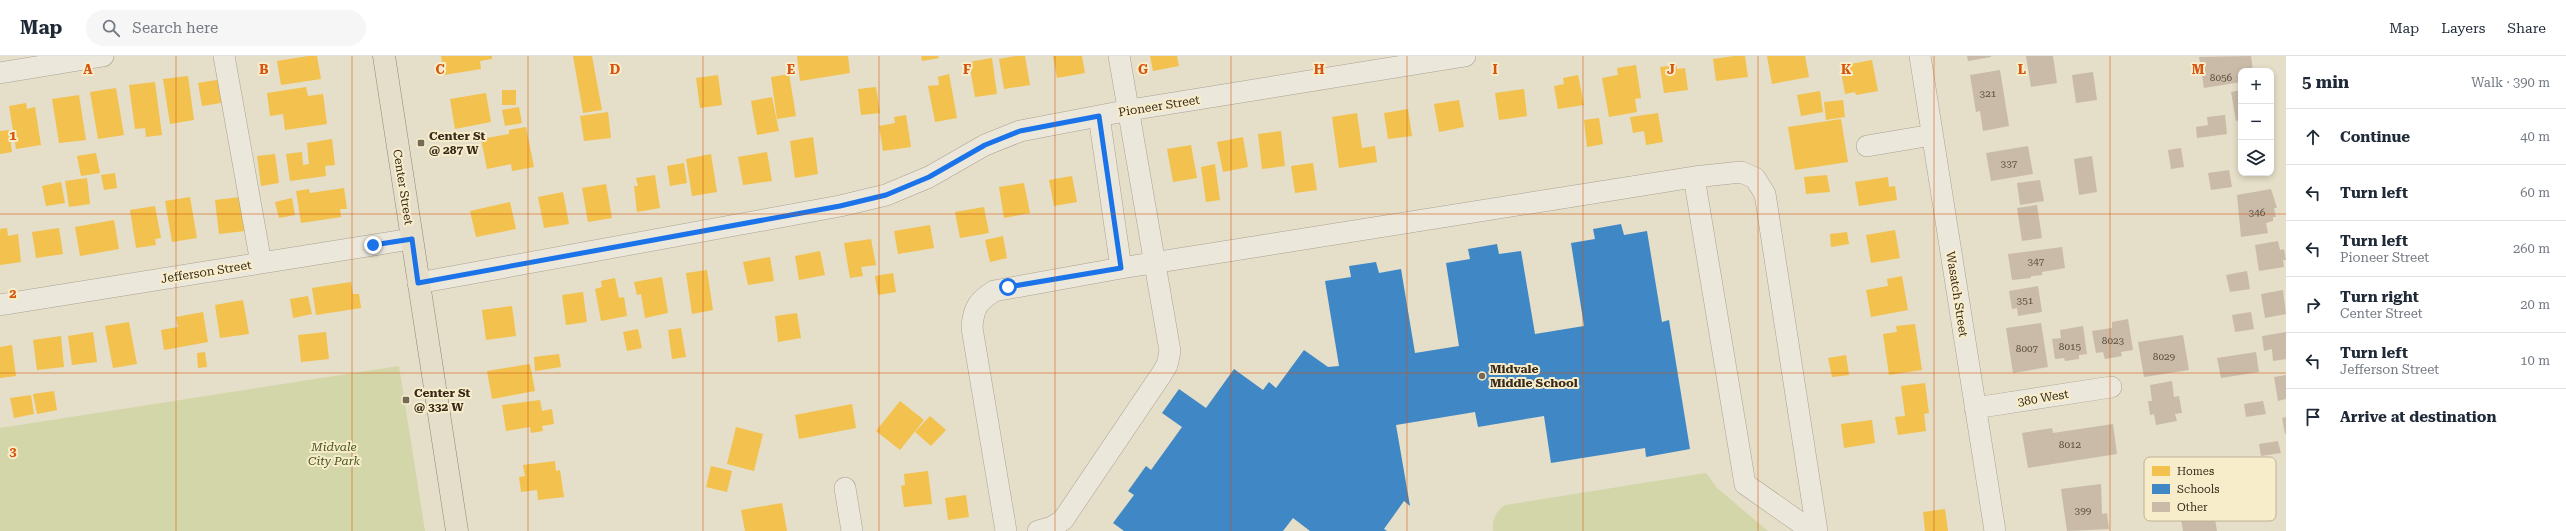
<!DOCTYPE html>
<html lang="en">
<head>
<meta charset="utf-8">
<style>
	:root { --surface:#fff; --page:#f6f6f7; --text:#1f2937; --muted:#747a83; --line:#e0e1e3 }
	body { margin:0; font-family:"Roboto Serif",serif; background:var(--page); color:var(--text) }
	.controls { position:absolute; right:12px; top:12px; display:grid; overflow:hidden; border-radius:8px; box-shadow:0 2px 6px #0003 }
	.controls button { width:36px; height:36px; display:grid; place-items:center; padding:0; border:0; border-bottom:1px solid var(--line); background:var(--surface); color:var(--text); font:20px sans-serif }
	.stop { position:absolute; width:12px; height:12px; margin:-9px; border:3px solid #1a73e8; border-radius:50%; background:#fff }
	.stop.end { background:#1a73e8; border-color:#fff; box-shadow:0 1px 4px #0008 }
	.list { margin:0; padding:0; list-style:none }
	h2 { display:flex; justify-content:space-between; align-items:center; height:52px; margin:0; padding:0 16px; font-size:17px }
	h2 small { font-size:13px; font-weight:400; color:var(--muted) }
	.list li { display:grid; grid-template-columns:26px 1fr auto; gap:12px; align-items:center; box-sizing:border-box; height:56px; padding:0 16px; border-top:1px solid var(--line) }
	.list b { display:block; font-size:15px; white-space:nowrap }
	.list p { margin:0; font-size:13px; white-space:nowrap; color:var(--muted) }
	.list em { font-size:13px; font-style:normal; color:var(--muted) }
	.icon { flex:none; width:22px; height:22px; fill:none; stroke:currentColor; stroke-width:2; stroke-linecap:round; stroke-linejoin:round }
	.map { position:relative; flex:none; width:2286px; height:475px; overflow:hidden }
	header { display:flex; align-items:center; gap:24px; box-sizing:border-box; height:56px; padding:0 20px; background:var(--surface); border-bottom:1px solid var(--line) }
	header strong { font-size:19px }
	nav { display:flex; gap:22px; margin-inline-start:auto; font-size:14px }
	.search { width:280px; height:36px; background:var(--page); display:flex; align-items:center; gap:10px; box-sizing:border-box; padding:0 14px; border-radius:22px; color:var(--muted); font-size:15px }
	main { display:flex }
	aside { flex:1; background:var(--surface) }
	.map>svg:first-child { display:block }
	.green { fill:#d3d6a8 }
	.homes { fill:#f2c14e }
	.schools { fill:#3f88c5 }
	.building { fill:#c9bba8 }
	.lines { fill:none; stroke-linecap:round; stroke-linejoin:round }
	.minor-casing { stroke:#a9a292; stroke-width:22 }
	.major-casing { stroke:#8f8779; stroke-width:23 }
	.minor { stroke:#ece7db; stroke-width:21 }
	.major { stroke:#e4decb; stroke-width:22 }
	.route { stroke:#1a73e8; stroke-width:5 }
	.grid { fill:none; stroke:#d6540d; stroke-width:1; stroke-opacity:0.55 }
	.poi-dot { fill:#756957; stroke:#f8edcb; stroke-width:1.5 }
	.labels { text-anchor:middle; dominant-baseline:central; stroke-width:4; stroke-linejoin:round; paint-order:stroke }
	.number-label { font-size:10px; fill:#5c4e3e }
	.street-label { font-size:12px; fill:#382a1a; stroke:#f8edcb }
	.poi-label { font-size:12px; font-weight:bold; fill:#382a1a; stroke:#f8edcb; text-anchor:start }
	.park-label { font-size:12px; font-style:italic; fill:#46561e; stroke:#f8edcb }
	.key { fill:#f8edcb; stroke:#beb296; stroke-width:1 }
	.key-label { font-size:11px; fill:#382a1a }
	.grid-label { font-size:13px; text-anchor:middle; font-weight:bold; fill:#d6540d; stroke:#f8edcb; stroke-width:4; stroke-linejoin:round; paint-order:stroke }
</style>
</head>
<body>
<header>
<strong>Map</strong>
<div class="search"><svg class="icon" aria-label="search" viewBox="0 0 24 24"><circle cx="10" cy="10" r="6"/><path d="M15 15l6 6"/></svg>Search here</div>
<nav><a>Map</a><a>Layers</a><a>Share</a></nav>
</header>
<main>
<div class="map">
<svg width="2286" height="475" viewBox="0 0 2286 475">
	<rect width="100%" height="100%" fill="#e5dec8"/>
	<path class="green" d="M 399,310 L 425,475 L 0,475 L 0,372 Z
		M 1706,417 L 1717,432 L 1768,475 L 1493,475 C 1492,464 1496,454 1506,449 Z"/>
	<path class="homes" d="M 308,0 L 317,0 L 321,23 L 281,29 L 277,5 Z
		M 441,0 L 492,0 L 492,3 L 480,5 L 481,13 L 444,19 Z
		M 573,0 L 592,0 L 602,54 L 583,57 Z
		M 797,0 L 848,0 L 850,17 L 800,25 Z
		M 921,0 L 938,0 L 939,2 L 922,5 Z
		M 1015,0 L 1025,0 L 1030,29 L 1004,33 L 999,3 Z
		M 1053,0 L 1082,0 L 1085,17 L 1057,22 Z
		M 1150,0 L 1177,0 L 1179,10 L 1153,15 Z
		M 1734,0 L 1745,0 L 1748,21 L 1716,25 L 1713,3 Z
		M 1767,0 L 1805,0 L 1809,21 L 1772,28 Z
		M 992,2 L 997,38 L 975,41 L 969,6 Z
		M 1872,4 L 1878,35 L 1856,39 L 1855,36 L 1845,38 L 1840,10 Z
		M 1636,9 L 1641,42 L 1635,43 L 1637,56 L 1609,61 L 1602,22 L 1618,19 L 1617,12 Z
		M 1677,9 L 1677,13 L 1685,12 L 1688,34 L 1664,37 L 1660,11 Z
		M 789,18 L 796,60 L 777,63 L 771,21 Z
		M 949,18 L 957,62 L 935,66 L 928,30 L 939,29 L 938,21 Z
		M 718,19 L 722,49 L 700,52 L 696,22 Z
		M 1578,19 L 1584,49 L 1558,53 L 1554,30 L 1564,28 L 1563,22 Z
		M 188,20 L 194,64 L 170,68 L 163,23 Z
		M 223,23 L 227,46 L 202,50 L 198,27 Z
		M 155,26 L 162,79 L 146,81 L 145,72 L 135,73 L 129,29 Z
		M 306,31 L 308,40 L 323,38 L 327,68 L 285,74 L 283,58 L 270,60 L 267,37 Z
		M 876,31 L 880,57 L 861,59 L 858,33 Z
		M 116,32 L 124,79 L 98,83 L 90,36 Z
		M 1524,33 L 1527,60 L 1499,64 L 1495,37 Z
		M 502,34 L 516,34 L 516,49 L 502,49 Z
		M 1820,35 L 1823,56 L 1801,60 L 1797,39 Z
		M 486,37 L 491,66 L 455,73 L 450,43 Z
		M 79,39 L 86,84 L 59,87 L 52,43 Z
		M 772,41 L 779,75 L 757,79 L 751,45 Z
		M 1459,44 L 1464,71 L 1439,76 L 1434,48 Z
		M 1843,44 L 1845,61 L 1826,64 L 1824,46 Z
		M 26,47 L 27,53 L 35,51 L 41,89 L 16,93 L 9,50 Z
		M 519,51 L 522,67 L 505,70 L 502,54 Z
		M 1408,53 L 1412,80 L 1388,83 L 1384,57 Z
		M 608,56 L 611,82 L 584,85 L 580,60 Z
		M 1357,57 L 1362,92 L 1375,90 L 1377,106 L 1339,112 L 1332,61 Z
		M 1658,57 L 1663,86 L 1646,89 L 1644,75 L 1633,77 L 1630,61 Z
		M 906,59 L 911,91 L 883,95 L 879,70 L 895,67 L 894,61 Z
		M 1599,62 L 1603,88 L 1587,91 L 1584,64 Z
		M 1841,63 L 1848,106 L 1795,114 L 1788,71 Z
		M 526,71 L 534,111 L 512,115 L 511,108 L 487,113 L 481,83 L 509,78 L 509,74 Z
		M 9,74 L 12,96 L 0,98 L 0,75 Z
		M 1281,75 L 1285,110 L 1262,113 L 1258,78 Z
		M 813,81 L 818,118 L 795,122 L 790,85 Z
		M 1243,81 L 1248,111 L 1223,116 L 1217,86 Z
		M 332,83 L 335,109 L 325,110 L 326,120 L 290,125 L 286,98 L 302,96 L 303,109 L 309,108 L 307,87 Z
		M 1191,89 L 1197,122 L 1173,126 L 1167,93 Z
		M 767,96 L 772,125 L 743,129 L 738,101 Z
		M 96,97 L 100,117 L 81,120 L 77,100 Z
		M 275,98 L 279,127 L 261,130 L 257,100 Z
		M 711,98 L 717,136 L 692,140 L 686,103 Z
		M 684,107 L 687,127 L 670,130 L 667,110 Z
		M 1313,107 L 1317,134 L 1295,137 L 1291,110 Z
		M 1215,108 L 1220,144 L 1206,146 L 1201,111 Z
		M 115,117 L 117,132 L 104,134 L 101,119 Z
		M 655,119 L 660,152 L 637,156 L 634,130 L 638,130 L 636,122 Z
		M 1827,119 L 1830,136 L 1806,138 L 1804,121 Z
		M 1072,120 L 1077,146 L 1054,150 L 1049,124 Z
		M 1888,121 L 1889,131 L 1895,130 L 1897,144 L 1859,150 L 1855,126 Z
		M 87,122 L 90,148 L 69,151 L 65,125 Z
		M 61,126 L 65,147 L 46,150 L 42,130 Z
		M 1024,127 L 1030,157 L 1004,162 L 999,131 Z
		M 606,128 L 612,162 L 588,166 L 582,132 Z
		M 344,132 L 347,153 L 340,153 L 341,161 L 301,167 L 296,135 L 309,133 L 310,137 Z
		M 563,136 L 569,168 L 544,172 L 538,141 Z
		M 190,141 L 197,182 L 172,186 L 165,145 Z
		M 240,141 L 245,175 L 219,178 L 215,144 Z
		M 292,142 L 295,159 L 279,162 L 275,146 Z
		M 510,146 L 516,173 L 476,181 L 470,155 Z
		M 155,150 L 161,182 L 155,183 L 156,189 L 136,192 L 130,154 Z
		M 984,151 L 989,177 L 960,182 L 955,156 Z
		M 114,164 L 119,193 L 80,200 L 75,171 Z
		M 930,169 L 934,192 L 898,198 L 894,175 Z
		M 7,172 L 8,180 L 18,178 L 21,206 L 0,209 L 0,173 Z
		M 59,172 L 63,198 L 36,202 L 32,176 Z
		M 1895,174 L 1900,202 L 1871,207 L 1866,179 Z
		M 1847,176 L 1849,188 L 1831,191 L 1830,178 Z
		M 1003,180 L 1007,202 L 990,206 L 985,184 Z
		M 871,183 L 876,209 L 861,211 L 863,220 L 850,222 L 844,187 Z
		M 820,195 L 825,219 L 799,224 L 795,200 Z
		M 770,201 L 774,225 L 748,229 L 743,206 Z
		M 707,214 L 713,254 L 692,258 L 686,217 Z
		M 893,217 L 896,236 L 878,239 L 875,220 Z
		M 1902,220 L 1908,254 L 1871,261 L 1866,234 L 1888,230 L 1887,223 Z
		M 662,221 L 668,257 L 645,262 L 641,238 L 637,239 L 634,226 Z
		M 615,222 L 619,242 L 624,241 L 627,260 L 601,265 L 595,233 L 602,231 L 601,225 Z
		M 351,226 L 353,238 L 359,238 L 361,252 L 316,259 L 312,232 Z
		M 583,236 L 587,266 L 566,269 L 562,239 Z
		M 308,240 L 312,258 L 293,262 L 290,243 Z
		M 243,244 L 249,278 L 220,282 L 215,249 Z
		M 512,250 L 516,280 L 486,284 L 482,254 Z
		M 203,256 L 208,286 L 164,294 L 161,274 L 178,271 L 176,261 Z
		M 797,257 L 801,282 L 778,286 L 775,260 Z
		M 129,266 L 137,308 L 113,312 L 105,270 Z
		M 1915,268 L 1922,314 L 1889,319 L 1883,278 L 1897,276 L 1896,270 Z
		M 681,272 L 686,301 L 672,303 L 668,274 Z
		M 638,273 L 642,292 L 627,295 L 623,276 Z
		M 93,276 L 97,306 L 72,309 L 68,280 Z
		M 326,276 L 329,303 L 301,306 L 298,279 Z
		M 61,280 L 64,311 L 37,314 L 33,284 Z
		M 12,289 L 16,320 L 0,322 L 0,291 Z
		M 205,296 L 207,311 L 198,312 L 197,297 Z
		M 559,298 L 561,311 L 535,315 L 534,301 Z
		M 1846,299 L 1849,319 L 1832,321 L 1828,302 Z
		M 530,308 L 535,335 L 492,343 L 487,315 Z
		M 1925,327 L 1929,357 L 1924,358 L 1926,375 L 1898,379 L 1895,361 L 1905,360 L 1901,330 Z
		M 54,335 L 57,354 L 37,358 L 33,338 Z
		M 31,339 L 34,358 L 14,362 L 10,342 Z
		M 540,344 L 542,355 L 552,353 L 554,368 L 542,370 L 543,375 L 531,377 L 530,371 L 506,375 L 502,349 Z
		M 900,345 L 924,364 L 900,394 L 876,375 Z
		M 852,348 L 856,372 L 799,383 L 795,359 Z
		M 930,360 L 946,374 L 931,390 L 915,376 Z
		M 1872,364 L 1875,387 L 1844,392 L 1841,368 Z
		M 736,371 L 763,378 L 754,415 L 727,408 Z
		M 555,405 L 556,415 L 560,414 L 564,441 L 538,444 L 537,434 L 521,436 L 519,421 L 525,420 L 523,409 Z
		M 711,410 L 732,415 L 727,436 L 706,431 Z
		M 928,415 L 932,448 L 904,451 L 901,430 L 905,429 L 904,418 Z
		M 966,439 L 969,461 L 948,464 L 945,442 Z
		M 782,447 L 787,475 L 745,475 L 741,454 Z
		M 1945,453 L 1948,475 L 1925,475 L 1923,456 Z"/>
	<path class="schools" d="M 1621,168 L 1624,179 L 1647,175 L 1662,266 L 1669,264 L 1690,393 L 1646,401 L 1645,392 L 1551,407 L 1544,360 L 1478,371 L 1475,356 L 1396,369 L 1410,450 L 1404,445 L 1384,473 L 1387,475 L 1310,475 L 1293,462 L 1283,475 L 1124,475 L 1113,467 L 1134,439 L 1128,435 L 1146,410 L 1151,414 L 1182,371 L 1162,357 L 1179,333 L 1206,352 L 1234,313 L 1263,334 L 1269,326 L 1276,332 L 1304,294 L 1328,311 L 1339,310 L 1325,225 L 1351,221 L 1349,210 L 1376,206 L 1379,217 L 1401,213 L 1415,297 L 1459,290 L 1446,207 L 1470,203 L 1468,193 L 1497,188 L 1499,198 L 1521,195 L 1535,278 L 1584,270 L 1571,187 L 1595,183 L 1593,173 Z"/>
	<path class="building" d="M 1967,0 L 1991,0 L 1991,1 L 1968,5 Z
		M 2026,0 L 2053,0 L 2057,27 L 2031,31 Z
		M 2251,0 L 2253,15 L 2241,15 L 2241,26 L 2204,32 L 2199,1 Z
		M 2000,14 L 2009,70 L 1983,75 L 1980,55 L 1976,56 L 1970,19 Z
		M 2093,16 L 2097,44 L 2076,47 L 2072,19 Z
		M 2241,34 L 2241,64 L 2236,65 L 2231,36 Z
		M 2225,59 L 2227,78 L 2197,82 L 2196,71 L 2208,69 L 2207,61 Z
		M 2028,90 L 2033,118 L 1991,125 L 1986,97 Z
		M 2181,92 L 2184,111 L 2171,113 L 2168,94 Z
		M 2092,100 L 2097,136 L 2079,139 L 2074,103 Z
		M 2229,114 L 2232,131 L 2211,134 L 2208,117 Z
		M 2040,124 L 2044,145 L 2020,149 L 2017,127 Z
		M 2271,133 L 2277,152 L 2274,152 L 2276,161 L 2273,161 L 2273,165 L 2266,167 L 2268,177 L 2241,181 L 2237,139 Z
		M 2037,149 L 2042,182 L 2022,185 L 2017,152 Z
		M 2278,185 L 2280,194 L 2284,193 L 2286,204 L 2283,204 L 2284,211 L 2259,215 L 2255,189 Z
		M 2062,191 L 2065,212 L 2042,216 L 2042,219 L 2031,220 L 2031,222 L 2012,224 L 2008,198 Z
		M 2247,215 L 2250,233 L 2230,236 L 2226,219 Z
		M 2038,230 L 2042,256 L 2018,260 L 2017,252 L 2012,253 L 2009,235 Z
		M 2283,234 L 2286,258 L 2265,262 L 2261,238 Z
		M 2251,256 L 2254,273 L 2235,276 L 2232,259 Z
		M 2128,263 L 2133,294 L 2121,296 L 2122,300 L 2105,303 L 2103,296 L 2096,297 L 2092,275 L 2112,272 L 2112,266 Z
		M 2041,267 L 2048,311 L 2013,317 L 2006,272 Z
		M 2083,270 L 2087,298 L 2079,299 L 2079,303 L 2065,305 L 2064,302 L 2055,303 L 2052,283 L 2061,282 L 2060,274 Z
		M 2286,276 L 2286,303 L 2273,305 L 2272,293 L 2264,295 L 2262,280 Z
		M 2183,279 L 2189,314 L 2144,321 L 2138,286 Z
		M 2256,296 L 2259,316 L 2221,322 L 2217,302 Z
		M 2286,319 L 2286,343 L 2278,345 L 2274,321 Z
		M 2172,325 L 2174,341 L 2179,340 L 2182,357 L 2175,358 L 2177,365 L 2156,369 L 2154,358 L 2150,359 L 2148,345 L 2152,345 L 2150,329 Z
		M 2263,345 L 2266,358 L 2246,361 L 2244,348 Z
		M 2286,361 L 2286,378 L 2285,378 L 2282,362 Z
		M 2113,368 L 2117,398 L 2028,412 L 2022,377 L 2052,372 L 2053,377 Z
		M 2278,385 L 2281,397 L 2261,400 L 2259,388 Z
		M 2101,428 L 2102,458 L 2107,457 L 2109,473 L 2067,475 L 2061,433 Z
		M 2214,458 L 2217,475 L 2183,475 L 2181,463 Z"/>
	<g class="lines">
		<g class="minor-casing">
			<path id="minor" d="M 224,0 L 261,207
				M 1920,0 L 1995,475
				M 0,17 L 103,0
				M 1099,60 L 1121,212
				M 1867,90 L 1932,79
				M 1694,121 L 1745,428 L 1812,475
				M 418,227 L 840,150 L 886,139 L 929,121 L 985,89 L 1020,75 L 1130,54 L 1465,0
				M 0,249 L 411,183
				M 1975,352 L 2111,331
				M 845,432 L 852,475
				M 1006,475 L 972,272 C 973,253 978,245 994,235 L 1121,212 L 1694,121 L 1741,116 L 1755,122 L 1765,138 L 1817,475
				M 1038,475 L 1052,471 L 1063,464 L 1161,319 L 1167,309 L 1170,295 L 1119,0"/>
		</g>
		<g class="major-casing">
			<path id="major" d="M 384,0 L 457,475"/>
		</g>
		<use href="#minor" class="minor"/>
		<use href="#major" class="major"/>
	</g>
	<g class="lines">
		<path class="route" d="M 373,189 L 412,183 L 418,227 L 840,150 L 886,139 L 929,121 L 985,89 L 1020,75 L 1099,60 L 1121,212 L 1008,231"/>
	</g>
	<path class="grid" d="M 176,0 L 176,475M 352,0 L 352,475M 528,0 L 528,475M 703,0 L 703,475M 879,0 L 879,475M 1055,0 L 1055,475M 1231,0 L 1231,475M 1407,0 L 1407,475M 1583,0 L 1583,475M 1758,0 L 1758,475M 1934,0 L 1934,475M 2110,0 L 2110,475M 0,158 L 2286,158M 0,317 L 2286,317"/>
	<g class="poi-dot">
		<rect x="417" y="83" width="8" height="8" rx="2"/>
		<circle cx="1482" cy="320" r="4"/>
		<rect x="402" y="340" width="8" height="8" rx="2"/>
	</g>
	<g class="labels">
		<g class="number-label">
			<text x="2221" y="21">8056</text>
			<text x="1988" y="37">321</text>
			<text x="2009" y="107">337</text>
			<text x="2257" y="156">346</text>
			<text x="2036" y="205">347</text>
			<text x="2025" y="244">351</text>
			<text x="2113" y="284">8023</text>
			<text x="2070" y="290">8015</text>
			<text x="2027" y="292">8007</text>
			<text x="2164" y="300">8029</text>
			<text x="2070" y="388">8012</text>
			<text x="2083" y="454">399</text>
		</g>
		<g class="street-label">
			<text transform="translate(1159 50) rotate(-9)">Pioneer Street</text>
			<text transform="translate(403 131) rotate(81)">Center Street</text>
			<text transform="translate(206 216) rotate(-9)">Jefferson Street</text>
			<text transform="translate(1957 238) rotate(81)">Wasatch Street</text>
			<text transform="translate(2043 342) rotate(-9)">380 West</text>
		</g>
		<g class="poi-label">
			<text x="429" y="80">Center St<tspan x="429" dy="14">@ 287 W</tspan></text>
			<text x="1490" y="313">Midvale<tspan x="1490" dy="14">Middle School</tspan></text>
			<text x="414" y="337">Center St<tspan x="414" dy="14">@ 332 W</tspan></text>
		</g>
		<g class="park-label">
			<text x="334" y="391">Midvale<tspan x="334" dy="14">City Park</tspan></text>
		</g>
	</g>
	<rect x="2144" y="401" width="132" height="64" rx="6" class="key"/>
	<rect x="2152" y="410" width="18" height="10" fill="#f2c14e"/>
	<rect x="2152" y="428" width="18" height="10" fill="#3f88c5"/>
	<rect x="2152" y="446" width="18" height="10" fill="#c9bba8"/>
	<g class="key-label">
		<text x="2177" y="419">Homes</text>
		<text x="2177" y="437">Schools</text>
		<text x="2177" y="455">Other</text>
	</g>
	<g class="grid-label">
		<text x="88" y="18">A</text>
		<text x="264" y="18">B</text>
		<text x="440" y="18">C</text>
		<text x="615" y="18">D</text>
		<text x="791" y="18">E</text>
		<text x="967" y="18">F</text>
		<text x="1143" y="18">G</text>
		<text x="1319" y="18">H</text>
		<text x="1495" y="18">I</text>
		<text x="1671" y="18">J</text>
		<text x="1846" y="18">K</text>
		<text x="2022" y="18">L</text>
		<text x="2198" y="18">M</text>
		<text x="13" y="84">1</text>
		<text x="13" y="242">2</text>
		<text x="13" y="400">3</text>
	</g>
</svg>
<div class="controls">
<button>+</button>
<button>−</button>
<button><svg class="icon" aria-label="layers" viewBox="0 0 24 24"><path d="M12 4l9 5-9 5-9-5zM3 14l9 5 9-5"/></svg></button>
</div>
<div class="stop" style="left:1008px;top:231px"></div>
<div class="stop end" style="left:373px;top:189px"></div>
</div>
<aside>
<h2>5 min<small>Walk · 390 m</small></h2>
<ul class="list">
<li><svg class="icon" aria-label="ahead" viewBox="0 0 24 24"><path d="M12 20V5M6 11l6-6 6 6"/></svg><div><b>Continue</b></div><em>40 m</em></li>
<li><svg class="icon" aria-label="left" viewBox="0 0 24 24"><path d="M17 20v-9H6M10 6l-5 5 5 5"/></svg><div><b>Turn left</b></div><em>60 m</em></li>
<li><svg class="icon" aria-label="left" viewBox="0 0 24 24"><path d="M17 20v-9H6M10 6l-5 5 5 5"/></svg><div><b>Turn left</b><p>Pioneer Street</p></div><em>260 m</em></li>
<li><svg class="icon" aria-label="right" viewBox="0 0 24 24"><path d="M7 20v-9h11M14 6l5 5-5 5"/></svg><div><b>Turn right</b><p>Center Street</p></div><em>20 m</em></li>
<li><svg class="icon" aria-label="left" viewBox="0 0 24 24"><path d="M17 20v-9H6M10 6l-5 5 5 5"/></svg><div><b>Turn left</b><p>Jefferson Street</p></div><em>10 m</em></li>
<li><svg class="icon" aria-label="arrive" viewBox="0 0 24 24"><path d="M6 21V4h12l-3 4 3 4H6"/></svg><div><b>Arrive at destination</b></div></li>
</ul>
</aside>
</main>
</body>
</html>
